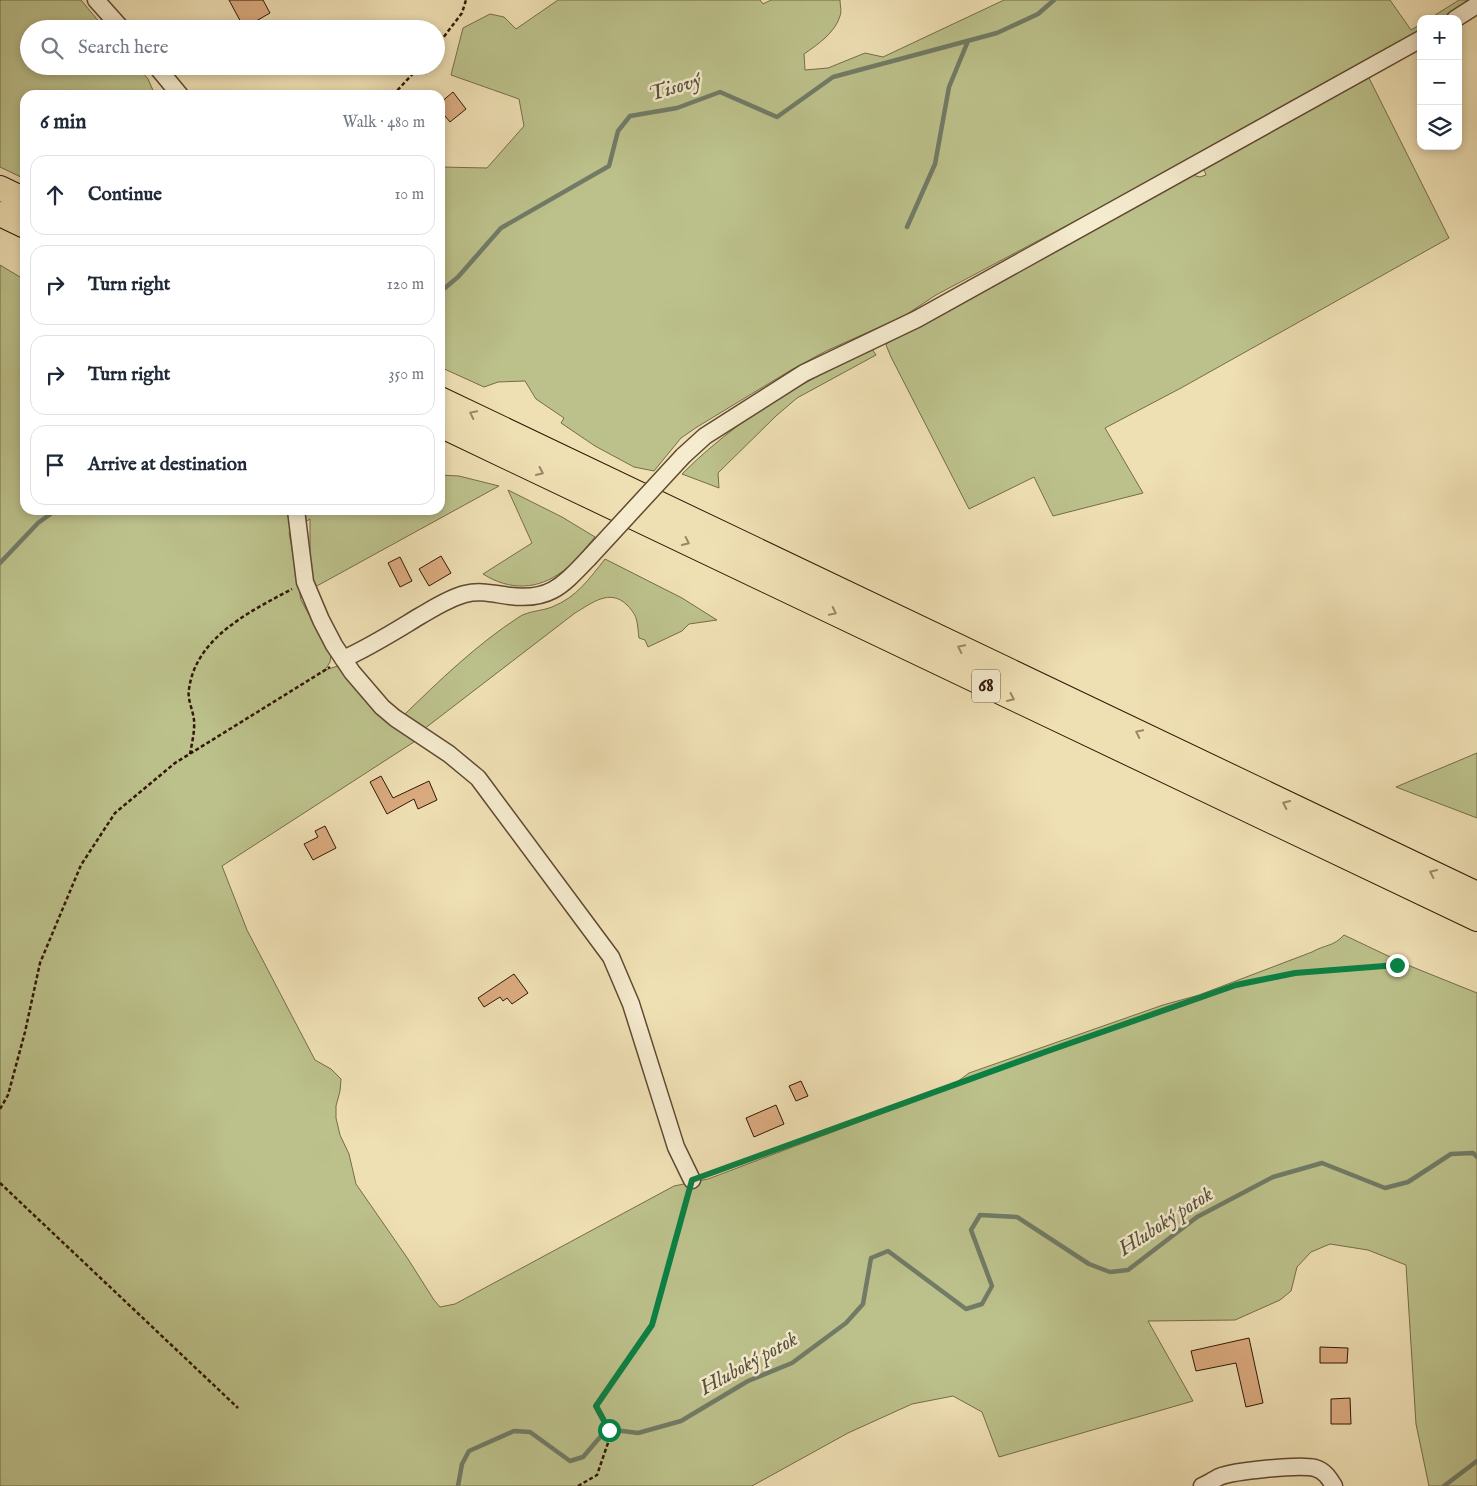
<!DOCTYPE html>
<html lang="en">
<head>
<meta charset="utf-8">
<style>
	:root { --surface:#fff; --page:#f6f6f7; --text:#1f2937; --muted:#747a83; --line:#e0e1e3 }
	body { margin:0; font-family:"IM FELL English",serif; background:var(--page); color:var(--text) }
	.controls { position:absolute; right:15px; top:15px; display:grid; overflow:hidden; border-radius:10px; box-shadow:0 2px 8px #0003 }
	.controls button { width:45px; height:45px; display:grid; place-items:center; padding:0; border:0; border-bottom:1px solid var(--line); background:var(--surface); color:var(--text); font:25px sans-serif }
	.stop { position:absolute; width:15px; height:15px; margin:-11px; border:4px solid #0b8043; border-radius:50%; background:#fff }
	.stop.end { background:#0b8043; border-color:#fff; box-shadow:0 1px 5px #0008 }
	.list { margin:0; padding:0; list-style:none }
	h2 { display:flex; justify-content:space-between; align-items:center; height:65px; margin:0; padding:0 20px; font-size:21px }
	h2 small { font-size:16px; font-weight:400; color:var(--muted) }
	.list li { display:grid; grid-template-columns:32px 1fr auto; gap:15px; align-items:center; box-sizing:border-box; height:80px; margin:0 10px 10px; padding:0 10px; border:1px solid var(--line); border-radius:15px }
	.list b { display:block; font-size:19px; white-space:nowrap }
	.list em { font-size:16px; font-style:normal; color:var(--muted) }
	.icon { flex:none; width:28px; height:28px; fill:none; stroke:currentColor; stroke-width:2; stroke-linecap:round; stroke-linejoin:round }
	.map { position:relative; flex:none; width:1477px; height:1486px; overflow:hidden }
	.search { position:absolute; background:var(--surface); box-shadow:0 2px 8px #0003; left:20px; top:20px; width:425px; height:55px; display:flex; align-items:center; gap:12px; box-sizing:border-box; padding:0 18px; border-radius:28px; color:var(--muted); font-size:19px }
	.panel { position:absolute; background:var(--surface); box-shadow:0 2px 8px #0003; left:20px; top:90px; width:425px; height:425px; border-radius:15px }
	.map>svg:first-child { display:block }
	.green { fill:#bcc18b; stroke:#766c48 }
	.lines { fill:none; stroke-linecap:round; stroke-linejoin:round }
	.stream { stroke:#717b66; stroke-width:4.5 }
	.building { fill:#dbab80; stroke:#311705 }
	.minor-casing { stroke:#604931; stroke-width:19 }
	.highway-casing { stroke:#311705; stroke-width:26 }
	.path { stroke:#311705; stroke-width:2.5; stroke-dasharray:4 2.5; stroke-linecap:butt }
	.minor { stroke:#f5ebce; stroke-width:16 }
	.highway { stroke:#efe0b4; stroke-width:24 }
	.minor-bridge-casing { stroke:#604931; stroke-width:19; stroke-linecap:butt }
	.minor-bridge { stroke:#f5ebce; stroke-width:16 }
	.oneway { stroke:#9a8665 }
	.route { stroke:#0b8043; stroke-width:6 }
	.labels { text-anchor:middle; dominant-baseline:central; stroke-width:5; stroke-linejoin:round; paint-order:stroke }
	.shield { fill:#f5ebce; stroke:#6c5741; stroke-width:1 }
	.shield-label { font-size:19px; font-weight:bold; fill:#311705 }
	.water-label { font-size:21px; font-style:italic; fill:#56513e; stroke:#f5ebce }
</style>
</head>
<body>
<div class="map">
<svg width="1477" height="1486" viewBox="0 0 1477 1486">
	<rect width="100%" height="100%" fill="#efe0b4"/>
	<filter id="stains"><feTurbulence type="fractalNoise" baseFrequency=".004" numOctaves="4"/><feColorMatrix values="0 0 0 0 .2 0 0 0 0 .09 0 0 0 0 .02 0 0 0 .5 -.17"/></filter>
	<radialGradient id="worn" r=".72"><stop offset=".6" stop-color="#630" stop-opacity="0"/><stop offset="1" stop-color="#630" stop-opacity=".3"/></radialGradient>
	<path class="green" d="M 0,0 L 81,0 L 105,29 L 29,29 L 29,66 L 137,66 L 148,79 L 155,95 L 25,95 L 25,176 L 23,178 L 0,167 Z
		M 558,0 L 760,0 L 763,4 L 771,0 L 840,0 C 840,5 842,12 840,16 C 835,33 817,45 804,54 L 805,70 L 828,68 L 865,53 L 883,57 L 1004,0 L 1390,0 L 1411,30 L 1421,24 L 1421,32 L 1139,187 L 936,295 L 904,316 L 826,351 L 791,370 L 697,427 L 681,438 L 654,471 L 634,467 L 595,446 L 561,423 L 564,418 L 536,399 L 525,381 L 498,382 L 484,387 L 440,367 L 440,167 L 487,168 L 524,126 L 519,99 L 451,75 L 463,28 L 490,14 L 504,17 L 516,29 Z
		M 1459,0 L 1471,0 L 1442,19 L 1429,19 Z
		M 1368,76 L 1449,238 L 1181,388 L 1105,428 L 1143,493 L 1053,516 L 1034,477 L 969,509 L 891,357 L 886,345 L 889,341 L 1192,175 L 1200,177 L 1206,175 L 1203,167 Z
		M 0,265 L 25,280 L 25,510 L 440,510 L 440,475 L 459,476 L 499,486 L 315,587 L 310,567 L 310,519 L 289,532 L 301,600 L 331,655 L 330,662 L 325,670 L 338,666 L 417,740 L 222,866 L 247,930 L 315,1060 L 331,1069 L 341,1079 L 340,1091 L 336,1106 L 336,1118 L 340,1135 L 349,1154 L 356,1184 L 408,1259 L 434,1300 L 440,1307 L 455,1304 L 674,1186 L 708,1179 L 949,1088 L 969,1073 L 1163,1005 L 1199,995 L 1312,952 C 1326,944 1333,947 1344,935 L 1405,964 L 1477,993 L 1477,1486 L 1429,1486 L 1416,1424 L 1406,1265 L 1368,1250 L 1330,1244 L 1311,1252 L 1297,1267 L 1291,1291 L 1280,1300 L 1235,1320 L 1148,1321 L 1193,1401 L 999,1457 L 982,1412 L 953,1396 L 912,1404 L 848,1433 L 752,1486 L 0,1486 Z
		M 872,349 L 876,355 L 797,398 L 776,416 L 718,473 L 719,488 L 682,474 C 716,440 755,411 796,388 C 821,374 847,362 872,349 Z
		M 508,490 L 562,517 L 595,537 C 585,548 575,562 563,571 C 538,590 510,591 483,574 L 532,543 Z
		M 605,559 L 682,598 L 717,620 L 689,624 L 682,631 L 648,647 L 645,640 L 639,638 C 638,632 638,624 636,618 C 635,614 630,608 627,605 C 610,588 592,603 575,613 L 424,729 L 403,716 C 440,680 476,645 519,617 C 528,611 542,611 552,607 C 577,597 589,579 605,559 Z
		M 1477,753 L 1477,818 L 1396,787 Z"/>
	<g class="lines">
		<path class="stream" d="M 907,227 L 935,164 L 949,87 L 968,41
			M 440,292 L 458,277 L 501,228 L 609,166 L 618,131 L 630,116 L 677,108 L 720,92 L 777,117 L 833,77 L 997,33 L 1038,14 L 1054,0
			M 0,563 L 38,523 L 56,510
			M 458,1486 L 462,1464 L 469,1451 L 514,1431 L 530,1432 L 570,1461 L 583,1457 L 607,1429 L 638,1433 L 681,1421 L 748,1381 L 792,1363 L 846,1323 L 863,1304 L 871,1258 L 888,1251 L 966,1309 L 982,1304 L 992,1286 L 971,1230 L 980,1215 L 1017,1217 L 1089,1264 L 1110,1272 L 1128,1270 L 1197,1217 L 1273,1177 L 1322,1163 L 1385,1188 L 1408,1182 L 1451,1154 L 1473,1153 L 1477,1157
			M 1444,1486 L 1477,1461"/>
	</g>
	<path class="building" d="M 229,0 L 263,0 L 270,13 L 244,28 Z
		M 453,92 L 466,109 L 450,122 L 440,110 L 440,103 Z
		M 441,556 L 451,573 L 429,586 L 419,569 Z
		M 400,557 L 412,581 L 400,587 L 388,563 Z
		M 381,776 L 393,798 L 429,781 L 437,800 L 418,809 L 414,799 L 387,814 L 370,782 Z
		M 325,826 L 336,848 L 313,860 L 304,844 L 318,837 L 315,831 Z
		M 514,974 L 528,993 L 512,1004 L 507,998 L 503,1001 L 500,997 L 484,1007 L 478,998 Z
		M 801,1081 L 808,1096 L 796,1101 L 789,1086 Z
		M 776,1105 L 784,1124 L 754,1137 L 746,1118 Z
		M 1249,1338 L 1263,1403 L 1246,1407 L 1236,1363 L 1196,1371 L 1191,1351 Z
		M 1320,1347 L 1348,1348 L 1347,1363 L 1320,1363 Z
		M 1350,1398 L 1351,1424 L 1331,1424 L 1331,1399 Z"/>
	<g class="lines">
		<g class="minor-casing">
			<path id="minor" d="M 96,0 L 122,29
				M 1455,19 L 1477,5
				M 156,66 L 180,95
				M 683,456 L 705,436 L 804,373 L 917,319 L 1421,39
				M 296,510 L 305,582 L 321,620 L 334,645 L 352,672 L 382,707 L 395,718 L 449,754 L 478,778 L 611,957 L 631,1004 L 676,1147 L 692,1180
				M 343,659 C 370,647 395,631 420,616 C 434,608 449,598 465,594 C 480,590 494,594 510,596 C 550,601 563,585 588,559
				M 1202,1486 C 1208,1484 1213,1480 1219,1477 C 1233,1471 1300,1464 1315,1468 C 1325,1471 1329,1478 1334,1486"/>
		</g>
		<g class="highway-casing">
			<path id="highway" d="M 0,188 L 25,200
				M 0,214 L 25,226
				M 440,399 L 1477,894
				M 440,425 L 1477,919"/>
		</g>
		<path class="path" d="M 436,47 L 462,13 L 466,0
			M 393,95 L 420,66
			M 190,754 C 192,743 195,730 194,720 C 193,710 187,699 189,689 C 196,637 251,611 292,589
			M 0,1109 L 8,1095 L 25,1032 L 40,963 L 81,865 L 115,813 L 175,763 L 330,667
			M 706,1174 L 1045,1052 L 1236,985 L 1295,973 L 1397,965
			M 0,1183 L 238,1408
			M 578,1486 L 597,1475 L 610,1437 L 609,1430 L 596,1406 L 652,1325 L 688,1194"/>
		<use href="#minor" class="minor"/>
		<use href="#highway" class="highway"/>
		<g class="minor-bridge-casing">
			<path id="minor-bridge" d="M 588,559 L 683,456"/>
		</g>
		<use href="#minor-bridge" class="minor-bridge"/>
	</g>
	<defs><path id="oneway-chevron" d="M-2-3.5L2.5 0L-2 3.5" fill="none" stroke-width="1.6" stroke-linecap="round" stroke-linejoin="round" transform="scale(1.25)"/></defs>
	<g class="oneway">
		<use href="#oneway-chevron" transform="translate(473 414) rotate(-154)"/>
		<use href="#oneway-chevron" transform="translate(540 472) rotate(25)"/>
		<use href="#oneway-chevron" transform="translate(686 542) rotate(25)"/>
		<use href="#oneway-chevron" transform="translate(833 612) rotate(26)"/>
		<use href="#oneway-chevron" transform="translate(961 648) rotate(-154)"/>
		<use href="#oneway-chevron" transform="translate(1011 698) rotate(25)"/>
		<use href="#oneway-chevron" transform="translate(1139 733) rotate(-154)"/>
		<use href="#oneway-chevron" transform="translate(1286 804) rotate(-155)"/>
		<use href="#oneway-chevron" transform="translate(1433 873) rotate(-155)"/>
	</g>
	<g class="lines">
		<path class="route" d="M 609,1430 L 596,1406 L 652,1325 L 692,1180 L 1045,1052 L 1236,985 L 1295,973 L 1397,965"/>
	</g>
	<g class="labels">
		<rect class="shield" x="972" y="669.5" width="28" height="33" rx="4"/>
		<g class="shield-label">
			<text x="986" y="686">68</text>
		</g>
		<g class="water-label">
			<text transform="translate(675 88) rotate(-16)">Tisový</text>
			<text transform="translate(1166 1222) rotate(-33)">Hluboký potok</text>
			<text transform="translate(749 1364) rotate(-29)">Hluboký potok</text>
		</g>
	</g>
	<rect width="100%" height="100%" filter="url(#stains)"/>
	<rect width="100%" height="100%" fill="url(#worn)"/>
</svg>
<div class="controls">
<button>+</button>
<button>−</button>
<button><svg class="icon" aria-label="layers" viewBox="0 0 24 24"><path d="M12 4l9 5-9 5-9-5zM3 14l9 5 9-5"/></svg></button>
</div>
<div class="stop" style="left:609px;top:1430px"></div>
<div class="stop end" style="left:1397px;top:965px"></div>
<div class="search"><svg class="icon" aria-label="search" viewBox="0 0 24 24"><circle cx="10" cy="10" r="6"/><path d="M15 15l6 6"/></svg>Search here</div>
<section class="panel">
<h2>6 min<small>Walk · 480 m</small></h2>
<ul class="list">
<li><svg class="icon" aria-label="ahead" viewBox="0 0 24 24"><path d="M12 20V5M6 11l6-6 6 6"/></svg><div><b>Continue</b></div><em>10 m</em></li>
<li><svg class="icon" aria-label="right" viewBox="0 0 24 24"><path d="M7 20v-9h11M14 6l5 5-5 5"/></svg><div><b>Turn right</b></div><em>120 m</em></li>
<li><svg class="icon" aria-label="right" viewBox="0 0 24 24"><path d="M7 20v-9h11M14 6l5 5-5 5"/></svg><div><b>Turn right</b></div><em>350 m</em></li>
<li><svg class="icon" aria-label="arrive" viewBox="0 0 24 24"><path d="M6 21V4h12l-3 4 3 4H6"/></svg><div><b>Arrive at destination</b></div></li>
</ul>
</section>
</div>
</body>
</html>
